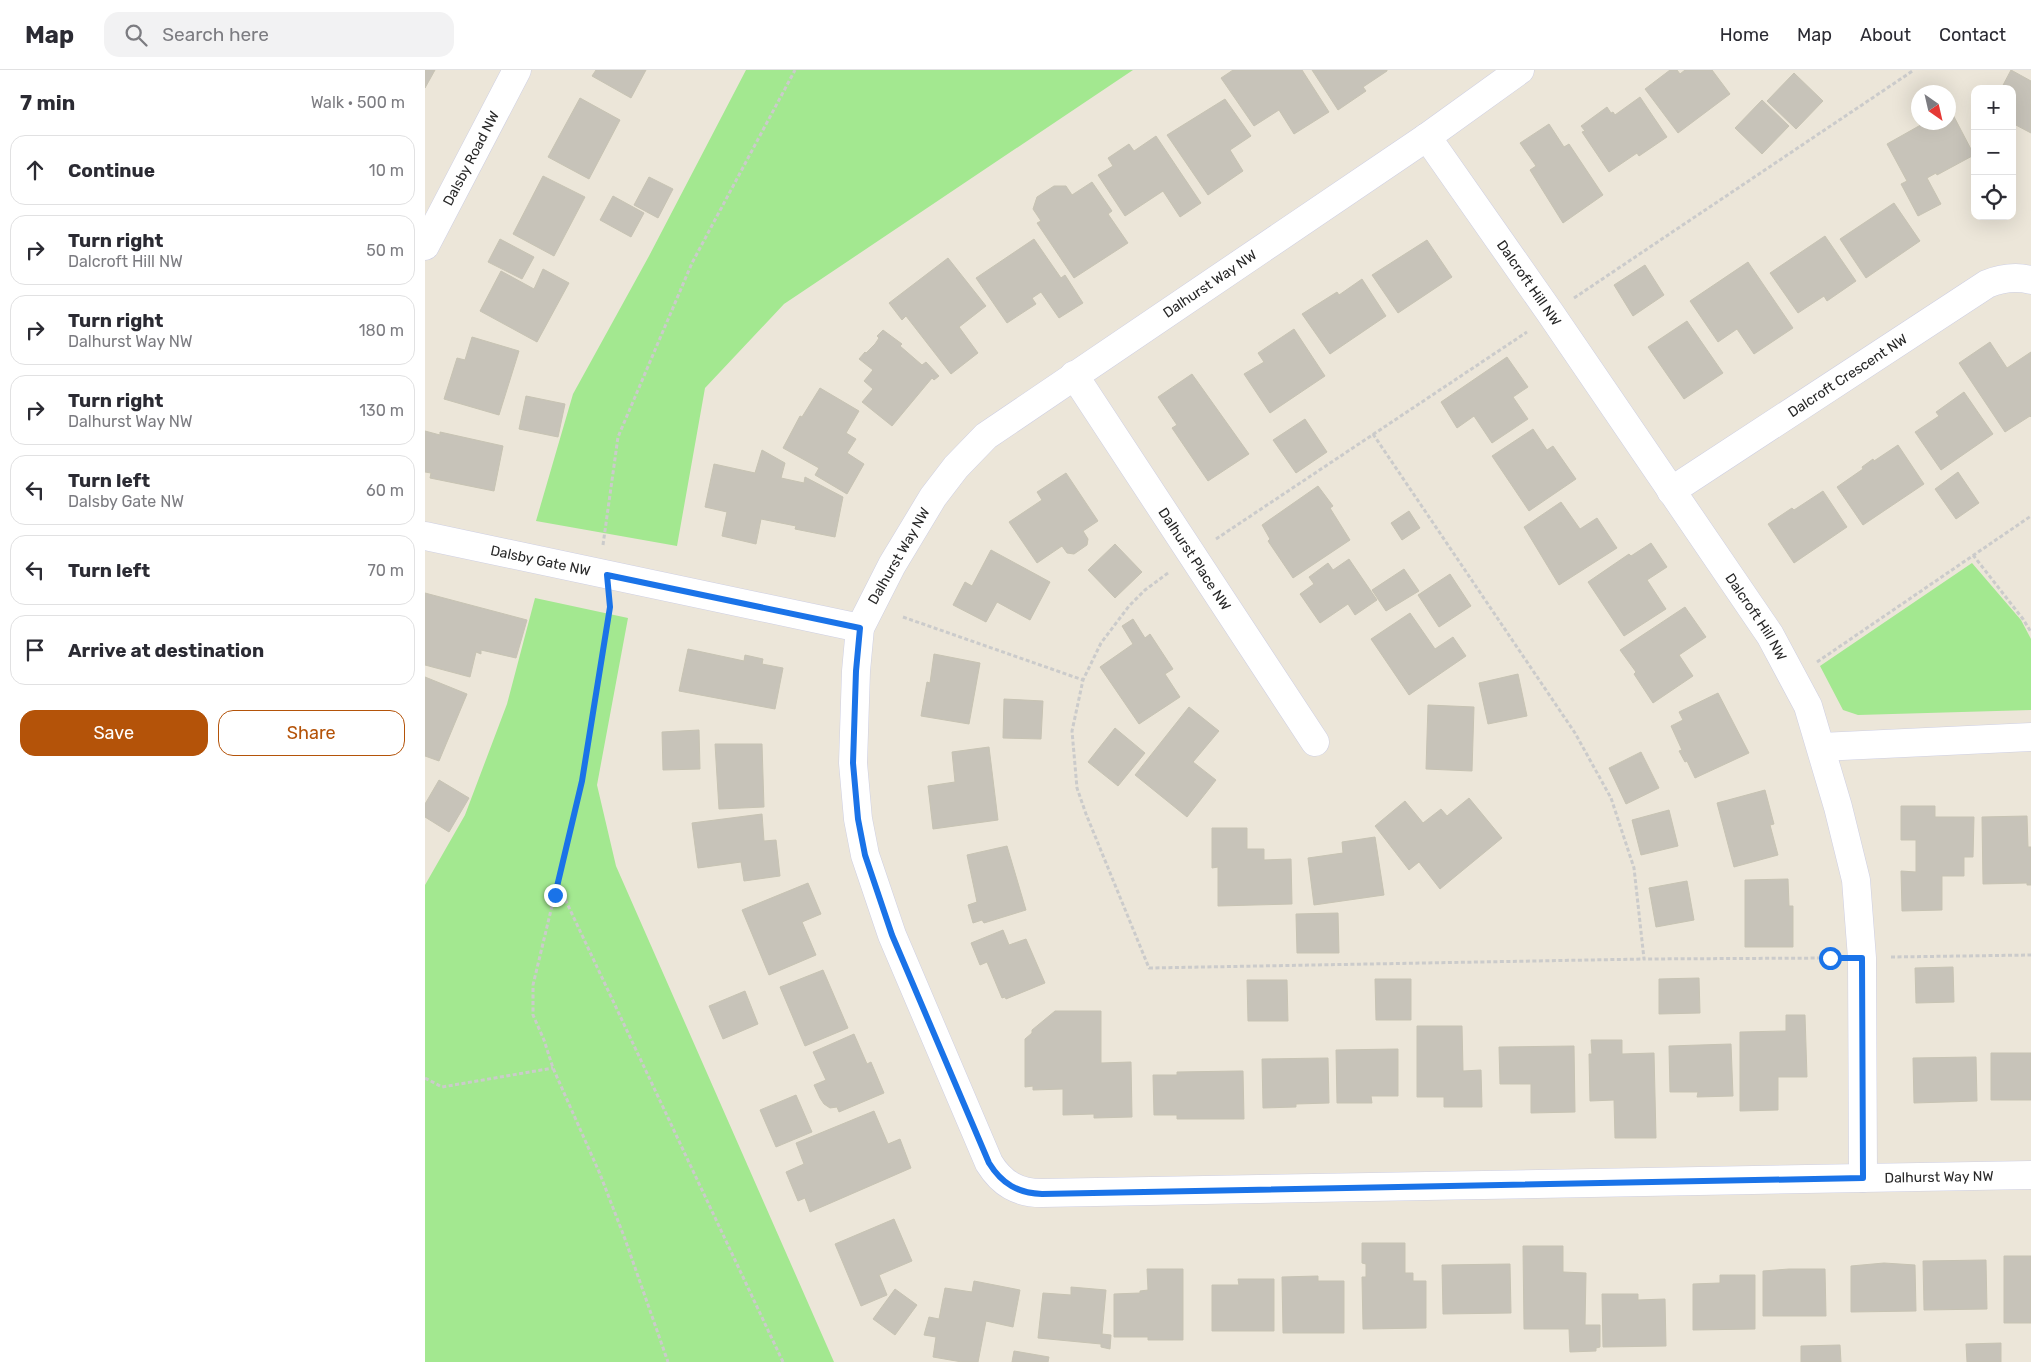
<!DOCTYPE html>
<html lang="en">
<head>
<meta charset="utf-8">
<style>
	:root { --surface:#fff; --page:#f2f2f3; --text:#2b2b33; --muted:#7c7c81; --line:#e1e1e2; --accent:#b45309 }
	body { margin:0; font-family:Rubik,sans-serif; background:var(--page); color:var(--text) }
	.controls { position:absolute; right:15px; top:15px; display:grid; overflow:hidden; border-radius:10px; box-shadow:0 5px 20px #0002 }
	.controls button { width:45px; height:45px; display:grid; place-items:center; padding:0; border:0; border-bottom:1px solid var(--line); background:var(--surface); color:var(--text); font:25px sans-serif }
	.compass { position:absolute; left:1486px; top:15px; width:45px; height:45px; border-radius:50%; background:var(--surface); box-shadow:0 5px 20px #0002; rotate:146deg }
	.stop { position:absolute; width:15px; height:15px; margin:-11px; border:4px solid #1a73e8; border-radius:50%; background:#fff }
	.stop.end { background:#1a73e8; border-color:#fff; box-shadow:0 1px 5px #0008 }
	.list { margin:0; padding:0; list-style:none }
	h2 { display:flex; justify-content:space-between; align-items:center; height:65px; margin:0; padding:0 20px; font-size:21px }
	h2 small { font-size:16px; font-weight:400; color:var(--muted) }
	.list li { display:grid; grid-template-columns:32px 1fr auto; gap:15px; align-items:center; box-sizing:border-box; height:70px; margin:0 10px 10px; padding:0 10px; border:1px solid var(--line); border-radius:15px }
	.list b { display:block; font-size:19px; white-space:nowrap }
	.list p { margin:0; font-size:16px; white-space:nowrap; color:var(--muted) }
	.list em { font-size:16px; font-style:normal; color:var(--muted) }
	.actions { display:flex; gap:10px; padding:15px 20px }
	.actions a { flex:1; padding:11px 0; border:1px solid var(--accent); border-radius:15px; text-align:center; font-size:18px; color:var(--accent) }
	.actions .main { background:var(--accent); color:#fff }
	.icon { flex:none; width:28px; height:28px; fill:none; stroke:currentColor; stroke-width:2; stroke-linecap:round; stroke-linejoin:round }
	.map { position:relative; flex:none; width:1606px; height:1292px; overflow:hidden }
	header { display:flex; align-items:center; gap:30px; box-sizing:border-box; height:70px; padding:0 25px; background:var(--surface); border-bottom:1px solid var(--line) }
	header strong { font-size:24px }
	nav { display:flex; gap:28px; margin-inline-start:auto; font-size:18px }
	.search { width:350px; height:45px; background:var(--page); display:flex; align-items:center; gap:12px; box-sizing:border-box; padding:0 18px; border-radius:15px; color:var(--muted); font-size:19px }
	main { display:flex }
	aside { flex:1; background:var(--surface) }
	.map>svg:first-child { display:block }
	.green { fill:#a3e890 }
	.building { fill:#c7c3b9; stroke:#c7c3b3 }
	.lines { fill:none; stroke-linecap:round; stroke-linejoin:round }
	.minor-casing { stroke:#cecfe3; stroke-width:29 }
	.path { stroke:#cbcbcb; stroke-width:3; stroke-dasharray:4 2.5; stroke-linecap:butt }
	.minor { stroke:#fff; stroke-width:28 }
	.route { stroke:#1a73e8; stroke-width:6 }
	.labels { text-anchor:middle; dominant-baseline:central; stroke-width:4; stroke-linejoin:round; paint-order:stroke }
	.street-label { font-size:14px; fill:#282828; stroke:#fff }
</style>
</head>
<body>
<header>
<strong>Map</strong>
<div class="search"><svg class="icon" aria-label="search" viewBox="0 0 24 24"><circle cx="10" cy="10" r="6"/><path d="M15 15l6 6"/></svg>Search here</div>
<nav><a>Home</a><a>Map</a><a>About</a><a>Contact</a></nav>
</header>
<main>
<aside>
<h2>7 min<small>Walk · 500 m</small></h2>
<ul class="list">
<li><svg class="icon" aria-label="ahead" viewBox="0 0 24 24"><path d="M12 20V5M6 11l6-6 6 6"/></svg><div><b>Continue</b></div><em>10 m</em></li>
<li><svg class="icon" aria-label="right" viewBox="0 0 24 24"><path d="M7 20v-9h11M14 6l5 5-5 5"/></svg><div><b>Turn right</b><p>Dalcroft Hill NW</p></div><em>50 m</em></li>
<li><svg class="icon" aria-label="right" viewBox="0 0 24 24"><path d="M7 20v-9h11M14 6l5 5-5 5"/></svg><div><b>Turn right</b><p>Dalhurst Way NW</p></div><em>180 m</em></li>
<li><svg class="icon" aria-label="right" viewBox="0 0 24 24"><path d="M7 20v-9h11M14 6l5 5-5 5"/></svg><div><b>Turn right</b><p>Dalhurst Way NW</p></div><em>130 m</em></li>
<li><svg class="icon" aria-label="left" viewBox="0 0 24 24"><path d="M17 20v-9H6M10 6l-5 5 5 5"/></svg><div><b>Turn left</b><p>Dalsby Gate NW</p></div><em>60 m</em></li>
<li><svg class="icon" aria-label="left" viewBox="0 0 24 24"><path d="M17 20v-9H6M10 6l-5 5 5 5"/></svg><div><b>Turn left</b></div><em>70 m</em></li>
<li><svg class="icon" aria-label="arrive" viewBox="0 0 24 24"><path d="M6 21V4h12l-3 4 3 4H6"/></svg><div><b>Arrive at destination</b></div></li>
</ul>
<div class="actions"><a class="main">Save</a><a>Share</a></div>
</aside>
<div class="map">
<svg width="1606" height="1292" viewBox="0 0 1606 1292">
	<rect width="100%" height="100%" fill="#ece6d9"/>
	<path class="green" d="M 321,0 L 708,0 L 359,234 L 280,318 L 252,476 L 111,451 L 148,324 L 224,186 Z
		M 1547,493 L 1596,550 L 1606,569 L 1606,640 L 1433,645 L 1418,640 L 1395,596 Z
		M 110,528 L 203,548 L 172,715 L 191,796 L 409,1292 L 0,1292 L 0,815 L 40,745 L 82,634 Z"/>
	<path class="building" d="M 0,0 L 10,0 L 0,18 Z
		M 171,0 L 221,0 L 206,28 L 167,6 Z
		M 808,0 L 877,0 L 904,42 L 869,64 L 854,40 L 829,56 L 796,8 Z
		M 887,0 L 962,0 L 962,1 L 938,17 L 941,21 L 913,40 Z
		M 1245,0 L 1252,0 L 1255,4 L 1260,0 L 1287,0 L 1305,24 L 1253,63 L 1220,19 Z
		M 1586,0 L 1606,11 L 1606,63 L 1587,53 L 1587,19 L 1576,19 Z
		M 1369,3 L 1398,31 L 1371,59 L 1342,31 Z
		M 1215,27 L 1242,67 L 1214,86 L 1212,83 L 1184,102 L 1157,62 L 1160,61 L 1156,56 L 1182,37 L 1186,43 L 1188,42 L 1190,45 Z
		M 155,28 L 195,50 L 164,109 L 123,87 Z
		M 800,29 L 826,66 L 805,80 L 818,101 L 783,125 L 742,65 Z
		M 1337,30 L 1364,56 L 1337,84 L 1310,58 Z
		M 1525,39 L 1549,85 L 1512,105 L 1511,103 L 1502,108 L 1516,134 L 1493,146 L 1476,114 L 1482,111 L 1462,74 L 1501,52 L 1524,52 Z
		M 1124,54 L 1139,77 L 1144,74 L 1178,125 L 1138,153 L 1105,100 L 1111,96 L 1095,73 Z
		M 731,66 L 776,133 L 755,147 L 738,121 L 700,146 L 673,105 L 688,96 L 683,88 L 704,74 L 709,81 Z
		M 118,106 L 160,127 L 129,186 L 88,164 Z
		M 224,107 L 248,119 L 233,148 L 209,135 Z
		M 667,112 L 687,141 L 683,144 L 703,173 L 649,208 L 612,153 L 616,151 L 608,139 L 612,127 L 629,116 L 641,116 L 647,125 Z
		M 188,126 L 219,143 L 206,167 L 175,150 Z
		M 1469,133 L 1495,171 L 1441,208 L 1415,169 Z
		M 1400,166 L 1431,211 L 1402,231 L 1399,226 L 1373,243 L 1345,203 Z
		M 75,169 L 109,187 L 97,209 L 63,192 Z
		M 609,169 L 636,208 L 640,205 L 658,233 L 634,248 L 616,222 L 607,228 L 611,234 L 582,253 L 551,208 Z
		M 1002,170 L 1027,207 L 973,243 L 947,205 Z
		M 523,188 L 561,236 L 534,257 L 553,283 L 526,304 L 481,246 L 477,250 L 464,233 Z
		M 1323,192 L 1368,258 L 1329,284 L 1312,259 L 1293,272 L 1265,231 Z
		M 1220,195 L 1239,225 L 1208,246 L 1189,215 Z
		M 118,199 L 144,213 L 112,272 L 55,241 L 76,201 L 109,219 Z
		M 937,209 L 961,246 L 905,284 L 877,244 L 912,222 L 914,225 Z
		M 1262,251 L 1298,303 L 1259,329 L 1223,277 Z
		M 869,259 L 900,306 L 845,343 L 819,304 L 839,292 L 833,283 Z
		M 458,260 L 477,274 L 475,276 L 497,295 L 501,292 L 514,306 L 509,310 L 507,308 L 467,356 L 437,332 L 448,319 L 439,311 L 448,300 L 434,289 L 440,282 L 441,283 L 450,274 L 454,268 L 452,266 Z
		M 47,267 L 94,281 L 74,345 L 19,329 L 32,288 L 40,290 Z
		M 1565,272 L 1582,298 L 1606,282 L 1606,347 L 1605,346 L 1580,362 L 1534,293 Z
		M 1082,287 L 1103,317 L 1088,327 L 1103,349 L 1067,373 L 1049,346 L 1032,358 L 1016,332 Z
		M 767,304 L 824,384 L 783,411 L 747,358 L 752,355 L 733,327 Z
		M 395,318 L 434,341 L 421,363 L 431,369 L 422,383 L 439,394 L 422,424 L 390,405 L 394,398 L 358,378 L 375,346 L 377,347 Z
		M 1539,322 L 1568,364 L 1516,400 L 1490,362 L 1514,346 L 1511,342 Z
		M 101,326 L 140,334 L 133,367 L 94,359 Z
		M 880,349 L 902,382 L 871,403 L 848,370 Z
		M 1108,359 L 1122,380 L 1128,376 L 1151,409 L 1104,441 L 1067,386 Z
		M 0,361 L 15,365 L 15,362 L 78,376 L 69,421 L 5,408 L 6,403 L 0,402 Z
		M 1473,375 L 1499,414 L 1438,455 L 1412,417 L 1438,399 L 1437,397 L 1448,389 L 1449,391 Z
		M 337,380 L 360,393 L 356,408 L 379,413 L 380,407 L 418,427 L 410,467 L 370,459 L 371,456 L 336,449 L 331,474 L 297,466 L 302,442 L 280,437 L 289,394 L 330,403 Z
		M 1533,402 L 1554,433 L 1531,449 L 1510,419 Z
		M 641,403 L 673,451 L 658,461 L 663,469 L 662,475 L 649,484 L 642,483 L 637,476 L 612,493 L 584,452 L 617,430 L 612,422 Z
		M 893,416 L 908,436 L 905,438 L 925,470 L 868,508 L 843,471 L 845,469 L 837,455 Z
		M 1398,421 L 1422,457 L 1369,493 L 1343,454 L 1367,438 L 1369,440 Z
		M 1136,432 L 1155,459 L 1172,448 L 1192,478 L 1134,515 L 1099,457 Z
		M 984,441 L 995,458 L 977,470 L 966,453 Z
		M 1226,473 L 1242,497 L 1222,510 L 1241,539 L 1199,566 L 1163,512 L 1204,484 L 1206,486 Z
		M 690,474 L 717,502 L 690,528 L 663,500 Z
		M 566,480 L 625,512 L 605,550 L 572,532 L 561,552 L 528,535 L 540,512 L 547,516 Z
		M 924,489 L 952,530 L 930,545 L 923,534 L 895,553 L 875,524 L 889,514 L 884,507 L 903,493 L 908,500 Z
		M 979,499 L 994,521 L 961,541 L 947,520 Z
		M 1025,504 L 1046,536 L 1014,557 L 993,525 Z
		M 0,523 L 102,550 L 91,588 L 56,580 L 56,584 L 51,582 L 45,607 L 0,595 Z
		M 1260,537 L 1281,567 L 1254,585 L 1268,606 L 1228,633 L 1209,604 L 1211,602 L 1195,580 Z
		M 985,543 L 1010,579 L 1028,567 L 1041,586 L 984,625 L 946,569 Z
		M 708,549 L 720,568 L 725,564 L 748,599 L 740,604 L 755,627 L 714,654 L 675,597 L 708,574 L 697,556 Z
		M 263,579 L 319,591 L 320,585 L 338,589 L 337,594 L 358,598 L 350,639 L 254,621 Z
		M 509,584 L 555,593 L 544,654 L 496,646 L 502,612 L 505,613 Z
		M 1093,604 L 1102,646 L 1063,654 L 1054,613 Z
		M 0,607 L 42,624 L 14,691 L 0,686 Z
		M 1293,623 L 1324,683 L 1270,708 L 1262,691 L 1260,692 L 1254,681 L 1257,680 L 1246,656 L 1258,650 L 1254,642 Z
		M 579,629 L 618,631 L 616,669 L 578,668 Z
		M 1003,635 L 1049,637 L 1047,701 L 1001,699 Z
		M 764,637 L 794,661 L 768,692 L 791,710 L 762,747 L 710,705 Z
		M 690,658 L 720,683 L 693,716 L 663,692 Z
		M 274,660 L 275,699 L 238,700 L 237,662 Z
		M 290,674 L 337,674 L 339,737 L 294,739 Z
		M 564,677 L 573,750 L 508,759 L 503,716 L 530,712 L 527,682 Z
		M 1216,682 L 1234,718 L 1201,734 L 1184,698 Z
		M 14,710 L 44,728 L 24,762 L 0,747 L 0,734 Z
		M 1340,720 L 1349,754 L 1345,755 L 1353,785 L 1309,797 L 1292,733 Z
		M 1044,728 L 1077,768 L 1015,819 L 994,792 L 984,800 L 950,756 L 980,731 L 998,753 L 1016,739 L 1022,746 Z
		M 1476,736 L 1510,736 L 1510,747 L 1549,747 L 1548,787 L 1539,787 L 1539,806 L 1517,806 L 1517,840 L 1477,841 L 1476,801 L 1491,802 L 1491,770 L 1476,770 Z
		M 1244,740 L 1253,776 L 1216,785 L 1207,750 Z
		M 337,744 L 339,771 L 351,770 L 355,806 L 319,811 L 316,792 L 273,798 L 267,753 Z
		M 1602,746 L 1603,777 L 1606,777 L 1606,815 L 1602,815 L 1602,813 L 1558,814 L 1557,747 Z
		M 787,758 L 822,758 L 822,779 L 839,779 L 839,790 L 866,789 L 867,834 L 793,836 L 793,797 L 787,798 Z
		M 950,767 L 959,825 L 889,835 L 883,788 L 918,783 L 917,772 Z
		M 582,776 L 601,840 L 559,853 L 557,850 L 548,853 L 543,835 L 552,832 L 542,785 Z
		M 1363,809 L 1364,836 L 1368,836 L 1368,877 L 1320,877 L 1320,810 Z
		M 1262,811 L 1269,850 L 1231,857 L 1224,818 Z
		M 383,813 L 396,844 L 377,852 L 391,885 L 344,905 L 317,840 Z
		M 913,843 L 914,883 L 872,883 L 871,844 Z
		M 578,860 L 584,875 L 601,869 L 620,913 L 581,929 L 580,927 L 577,928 L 562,892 L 555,895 L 546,873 Z
		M 1528,897 L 1529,932 L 1491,933 L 1490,898 Z
		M 398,900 L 423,958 L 380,976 L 355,917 Z
		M 1274,908 L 1275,943 L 1234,944 L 1234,909 Z
		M 950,909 L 986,909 L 986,950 L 951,950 Z
		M 822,910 L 862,910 L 863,951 L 823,951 Z
		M 320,921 L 333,954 L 298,969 L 284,936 Z
		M 630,941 L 676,941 L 676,993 L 706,992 L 707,1047 L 669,1048 L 669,1044 L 638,1045 L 638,1019 L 608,1020 L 608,1016 L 600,1017 L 600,969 L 607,963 L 607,960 Z
		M 1361,945 L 1380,945 L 1382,1007 L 1353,1007 L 1353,1040 L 1315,1041 L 1315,962 L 1361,961 Z
		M 992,956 L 1037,956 L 1038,1001 L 1056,1000 L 1057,1037 L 1019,1037 L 1019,1027 L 992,1027 Z
		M 429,964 L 442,994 L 446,992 L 459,1023 L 414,1042 L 412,1037 L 405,1038 L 399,1034 L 395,1028 L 389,1015 L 401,1010 L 388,982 Z
		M 1166,970 L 1197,970 L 1197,984 L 1229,983 L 1231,1068 L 1190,1068 L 1189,1030 L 1165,1031 L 1164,984 L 1167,984 Z
		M 1306,974 L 1308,1026 L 1272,1027 L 1273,1022 L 1245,1022 L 1244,976 Z
		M 1149,976 L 1150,1042 L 1106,1043 L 1106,1014 L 1075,1014 L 1074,977 Z
		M 973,979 L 973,1026 L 946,1026 L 947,1033 L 912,1033 L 911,980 Z
		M 1566,983 L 1606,983 L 1606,1030 L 1566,1030 Z
		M 1551,987 L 1552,1031 L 1489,1033 L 1488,988 Z
		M 903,988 L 904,1033 L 871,1034 L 871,1037 L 838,1038 L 837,989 Z
		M 815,1001 L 818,1001 L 819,1049 L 752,1049 L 752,1045 L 729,1045 L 728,1005 L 752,1005 L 752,1002 Z
		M 371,1025 L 387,1062 L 351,1077 L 335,1040 Z
		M 449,1041 L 463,1074 L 475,1069 L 486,1098 L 385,1142 L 380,1128 L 373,1131 L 361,1102 L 379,1094 L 371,1073 Z
		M 469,1149 L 487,1191 L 454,1205 L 462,1225 L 436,1236 L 410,1174 Z
		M 937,1173 L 980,1173 L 980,1203 L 988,1203 L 988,1211 L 1001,1211 L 1001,1258 L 938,1259 L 937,1207 L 941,1207 L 941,1194 L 937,1193 Z
		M 1098,1176 L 1138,1176 L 1138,1202 L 1161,1203 L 1160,1255 L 1175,1255 L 1175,1277 L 1171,1278 L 1171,1281 L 1145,1282 L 1144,1259 L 1099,1259 Z
		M 1579,1186 L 1606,1186 L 1606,1253 L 1579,1253 Z
		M 1561,1190 L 1562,1239 L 1499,1240 L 1498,1191 Z
		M 1459,1193 L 1490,1195 L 1491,1241 L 1426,1242 L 1426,1196 Z
		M 1085,1194 L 1086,1243 L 1018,1244 L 1017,1195 Z
		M 722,1199 L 758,1199 L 758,1270 L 723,1270 L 723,1267 L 689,1267 L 689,1224 L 715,1223 L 715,1221 L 723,1220 Z
		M 1364,1199 L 1400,1199 L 1401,1246 L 1338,1246 L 1338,1201 Z
		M 1295,1205 L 1330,1205 L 1330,1259 L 1268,1260 L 1268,1214 L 1295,1213 Z
		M 893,1206 L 893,1211 L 919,1211 L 919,1263 L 858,1263 L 857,1207 Z
		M 813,1209 L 849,1209 L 849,1261 L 787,1261 L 787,1215 L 814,1215 Z
		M 549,1211 L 595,1220 L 588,1257 L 561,1251 L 553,1292 L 537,1292 L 508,1287 L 511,1267 L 499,1265 L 504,1247 L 514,1249 L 520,1218 L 547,1222 Z
		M 646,1217 L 681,1220 L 677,1264 L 686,1265 L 685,1279 L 676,1277 L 676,1274 L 613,1268 L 618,1223 L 646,1225 Z
		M 470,1219 L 492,1235 L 470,1265 L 448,1249 Z
		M 1177,1224 L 1213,1224 L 1213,1230 L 1240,1229 L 1241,1276 L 1178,1277 Z
		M 1576,1273 L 1576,1292 L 1542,1292 L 1541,1274 Z
		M 1415,1275 L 1416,1292 L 1376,1292 L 1376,1276 Z
		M 589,1281 L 624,1287 L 623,1292 L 587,1292 Z"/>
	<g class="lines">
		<g class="minor-casing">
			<g id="minor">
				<path id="s1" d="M 1095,0 L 1002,67 L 561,366 L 531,397 L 508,427 L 467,495 L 435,558 L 431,601 L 428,693 L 433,749 L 440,785 L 467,865 L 564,1093 C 577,1114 593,1123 617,1123 L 1606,1105"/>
				<path id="s2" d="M 1002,67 L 1126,244 L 1345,565 L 1383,636 L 1413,737 L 1431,810 L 1437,888 L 1438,1108"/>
				<path id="s3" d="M 0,176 L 92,0"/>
				<path id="s4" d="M 649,305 L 890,672"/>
				<path id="s5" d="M 1246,421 L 1562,214 C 1577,208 1590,206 1606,210"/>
				<path id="s6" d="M 0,466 L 435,558"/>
				<path d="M 1396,677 L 1606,667"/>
			</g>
		</g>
		<path class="path" d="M 1149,228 L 1489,0
			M 948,364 L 1150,663 L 1186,728 L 1209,798 L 1219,889 L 1407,888
			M 791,469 L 1102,262
			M 178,475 L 193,367 L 267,193 L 370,0
			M 1548,485 L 1598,549 L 1606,562
			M 743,503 L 720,520 L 704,536 L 676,573 L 658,610 L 647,661 L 652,718 L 661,744 L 724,898 L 1219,889
			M 185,536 L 157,711 L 108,915 L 108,945 L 119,970 L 128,998 L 175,1104 L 200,1169 L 243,1292
			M 478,547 L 658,610
			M 1392,592 L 1606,446
			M 132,812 L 358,1292
			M 1466,887 L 1606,885
			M 0,1008 L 17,1017 L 128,998"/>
		<use href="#minor" class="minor"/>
	</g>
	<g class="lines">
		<path class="route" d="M 130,825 L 157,711 L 185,537 L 182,505 L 435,558 L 431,601 L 428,693 L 433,749 L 440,785 L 467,865 L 564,1093 C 577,1114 593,1123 617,1124 L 1438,1108 L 1437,888 L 1405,888"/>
	</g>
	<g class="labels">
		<g class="street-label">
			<text stroke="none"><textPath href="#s3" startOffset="99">Dalsby Road NW</textPath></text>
			<text stroke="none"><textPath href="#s2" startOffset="178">Dalcroft Hill NW</textPath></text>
			<text transform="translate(785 214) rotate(-34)">Dalhurst Way NW</text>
			<text stroke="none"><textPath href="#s5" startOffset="211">Dalcroft Crescent NW</textPath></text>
			<text transform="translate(474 486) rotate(-60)">Dalhurst Way NW</text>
			<text stroke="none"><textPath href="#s4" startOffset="220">Dalhurst Place NW</textPath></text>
			<text stroke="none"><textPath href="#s6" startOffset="118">Dalsby Gate NW</textPath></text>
			<text stroke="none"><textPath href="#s2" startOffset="582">Dalcroft Hill NW</textPath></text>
			<text stroke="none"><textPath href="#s1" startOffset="2400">Dalhurst Way NW</textPath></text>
		</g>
	</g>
</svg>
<div class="controls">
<button>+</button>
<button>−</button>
<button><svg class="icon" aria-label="locate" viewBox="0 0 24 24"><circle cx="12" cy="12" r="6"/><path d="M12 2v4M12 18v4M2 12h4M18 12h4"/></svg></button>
</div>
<svg class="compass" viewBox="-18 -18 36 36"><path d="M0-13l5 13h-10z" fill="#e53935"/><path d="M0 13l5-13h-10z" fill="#7c7c81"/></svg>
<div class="stop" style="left:1405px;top:888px"></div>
<div class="stop end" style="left:130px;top:825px"></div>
</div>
</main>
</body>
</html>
